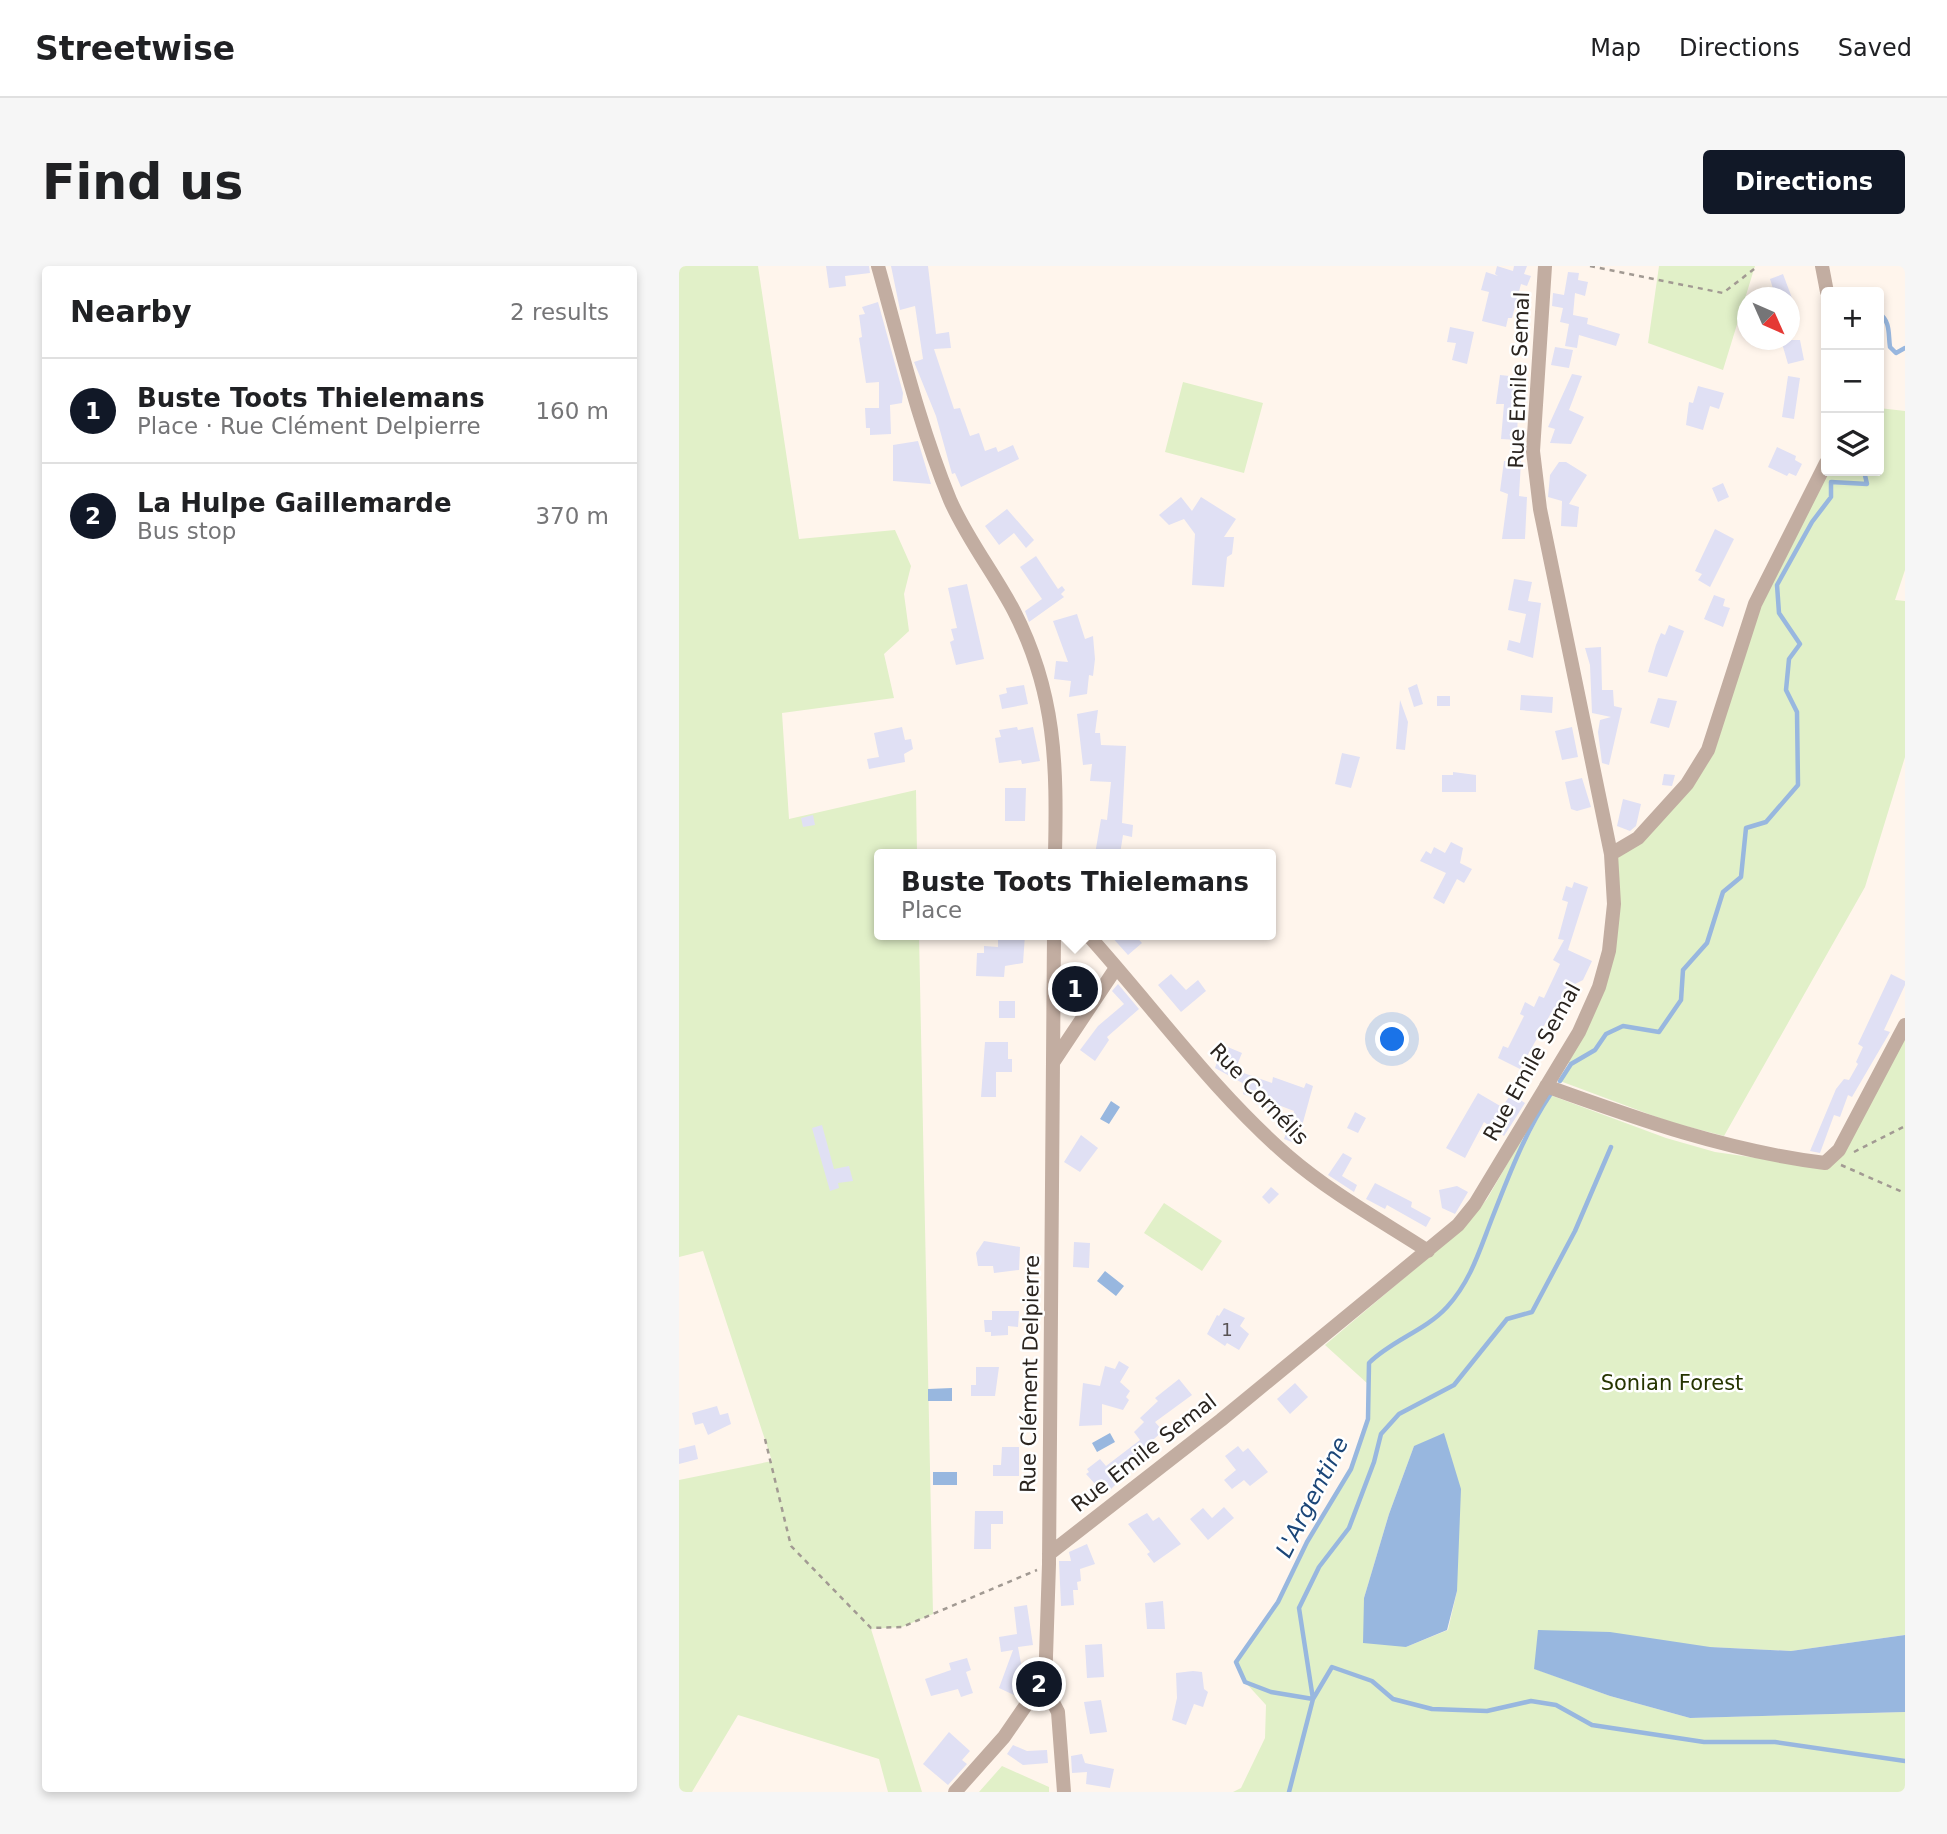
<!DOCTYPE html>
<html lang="en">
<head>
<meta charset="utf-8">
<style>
	:root { --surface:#fff; --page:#f6f6f6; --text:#202124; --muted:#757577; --line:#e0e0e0; --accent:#111827 }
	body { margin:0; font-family:"DejaVu Sans",sans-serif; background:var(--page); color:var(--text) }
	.controls { position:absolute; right:21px; top:21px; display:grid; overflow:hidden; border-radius:7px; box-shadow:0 4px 10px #0003 }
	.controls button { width:63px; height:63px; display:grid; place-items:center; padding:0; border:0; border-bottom:2px solid var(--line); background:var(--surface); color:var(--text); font:35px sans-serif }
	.compass { position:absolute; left:1058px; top:21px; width:63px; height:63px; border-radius:50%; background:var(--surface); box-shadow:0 4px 10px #0003; rotate:135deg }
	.you { position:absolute; left:714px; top:774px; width:24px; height:24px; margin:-18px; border:5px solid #fff; border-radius:50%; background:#1a73e8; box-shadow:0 0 0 10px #1a73e833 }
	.badge { display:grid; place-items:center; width:46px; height:46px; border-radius:50%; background:var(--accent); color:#fff; font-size:23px; font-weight:700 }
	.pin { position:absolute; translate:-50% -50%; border:4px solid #fff; box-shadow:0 2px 7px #0006 }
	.popup { position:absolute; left:195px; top:583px; width:402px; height:91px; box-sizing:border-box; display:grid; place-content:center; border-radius:7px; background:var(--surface); filter:drop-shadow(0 2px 5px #0005); font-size:23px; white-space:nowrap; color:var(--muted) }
	.popup b { font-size:26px; color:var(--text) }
	.popup::after { content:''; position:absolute; left:50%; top:100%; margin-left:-14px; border:14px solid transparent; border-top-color:var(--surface) }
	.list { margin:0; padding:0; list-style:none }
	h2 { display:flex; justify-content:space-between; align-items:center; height:91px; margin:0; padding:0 28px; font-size:30px }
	h2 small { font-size:23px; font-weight:400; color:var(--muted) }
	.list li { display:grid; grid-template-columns:46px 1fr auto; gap:21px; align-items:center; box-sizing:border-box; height:105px; padding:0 28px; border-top:2px solid var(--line) }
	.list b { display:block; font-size:26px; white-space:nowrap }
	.list p { margin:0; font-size:23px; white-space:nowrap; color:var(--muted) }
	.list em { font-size:23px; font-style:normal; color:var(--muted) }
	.icon { flex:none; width:38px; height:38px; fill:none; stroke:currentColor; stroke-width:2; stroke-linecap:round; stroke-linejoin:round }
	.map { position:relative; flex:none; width:1226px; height:1526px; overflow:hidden; border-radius:7px }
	header { display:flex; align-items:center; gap:42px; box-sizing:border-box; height:98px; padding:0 35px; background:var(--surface); border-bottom:2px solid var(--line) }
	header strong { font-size:33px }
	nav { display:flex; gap:38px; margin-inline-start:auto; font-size:24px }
	.intro { display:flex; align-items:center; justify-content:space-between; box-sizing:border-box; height:168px; padding:0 42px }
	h1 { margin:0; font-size:49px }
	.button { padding:18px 32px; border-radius:7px; background:var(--accent); color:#fff; font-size:24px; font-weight:700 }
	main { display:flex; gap:42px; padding:0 42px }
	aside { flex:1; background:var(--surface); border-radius:7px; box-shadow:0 4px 10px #0003 }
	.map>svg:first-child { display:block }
	.green { fill:#e1f0c8; fill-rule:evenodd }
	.water { fill:#98b7df }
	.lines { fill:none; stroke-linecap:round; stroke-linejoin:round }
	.stream { stroke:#98b7df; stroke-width:4.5 }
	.building { fill:#e0e0f4 }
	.path { stroke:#a29a93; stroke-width:2.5; stroke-dasharray:5 5; stroke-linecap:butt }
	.street { stroke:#c2ada1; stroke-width:14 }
	.labels { text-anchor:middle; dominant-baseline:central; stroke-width:5; stroke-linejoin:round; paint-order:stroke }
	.number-label { font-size:18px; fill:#585354 }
	.street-label { font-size:21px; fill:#2a241f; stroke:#fff }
	.park-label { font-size:21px; fill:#253400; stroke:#fff }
	.water-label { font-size:23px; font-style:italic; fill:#1b4678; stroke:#fff }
</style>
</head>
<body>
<header>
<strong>Streetwise</strong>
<nav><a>Map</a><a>Directions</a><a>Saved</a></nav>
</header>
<div class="intro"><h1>Find us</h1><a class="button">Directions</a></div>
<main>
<aside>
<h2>Nearby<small>2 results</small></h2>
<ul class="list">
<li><span class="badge">1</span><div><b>Buste Toots Thielemans</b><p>Place · Rue Clément Delpierre</p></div><em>160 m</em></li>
<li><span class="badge">2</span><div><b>La Hulpe Gaillemarde</b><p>Bus stop</p></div><em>370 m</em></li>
</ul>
</aside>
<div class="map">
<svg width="1226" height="1526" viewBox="0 0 1226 1526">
	<rect width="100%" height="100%" fill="#fff5ec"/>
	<path class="green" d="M 0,0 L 79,0 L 120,273 L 216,264 L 232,300 L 225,328 L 230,365 L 205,388 L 215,432 L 103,447 L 110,553 L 237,524 L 238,588 L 200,588 L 200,669 L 240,669 L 254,1348 L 223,1361 L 192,1363 L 243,1526 L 209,1526 L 200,1493 L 59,1449 L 13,1526 L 0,1526 L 0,1214 L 93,1195 L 24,985 L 0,991 Z
		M 980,0 L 1076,0 L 1044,104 L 969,77 Z
		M 504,116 L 584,137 L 565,207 L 486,186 Z
		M 1200,142 L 1226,145 L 1226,304 L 1216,334 L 1226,335 L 1226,491 L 1186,621 L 1045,870 L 991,856 L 881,815 L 892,799 L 888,796 L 925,723 L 939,591 L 963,576 L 1013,522 L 1035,487 L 1081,340 L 1150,205 L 1200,205 Z
		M 1226,773 L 1226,1369 L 1112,1385 L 1031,1381 L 856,1403 L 931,1430 L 1011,1452 L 1226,1446 L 1226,1526 L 554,1526 L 562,1522 L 586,1472 L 587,1439 L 566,1416 L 557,1396 L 599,1336 L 628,1276 L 672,1203 L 689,1153 L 689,1118 L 646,1079 L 783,963 L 808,933 L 842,874 L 847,876 L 871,829 L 987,872 L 1036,886 L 1148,902 ZM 735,1180 L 778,1325 L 769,1364 L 727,1381 L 685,1332 L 710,1248 Z
		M 485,937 L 543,975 L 523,1005 L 465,967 Z
		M 323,1500 L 370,1521 L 370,1526 L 300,1526 Z"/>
	<path class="water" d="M 432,835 L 441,841 L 430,858 L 421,853 Z
		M 426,1005 L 445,1020 L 437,1030 L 418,1015 Z
		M 273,1122 L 273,1135 L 249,1135 L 249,1123 Z
		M 431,1167 L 436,1176 L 418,1186 L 413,1177 Z
		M 765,1167 L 782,1223 L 778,1325 L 768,1364 L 727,1381 L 684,1377 L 685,1332 L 710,1248 L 735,1180 Z
		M 254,1206 L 278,1206 L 278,1219 L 254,1219 Z
		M 859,1364 L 931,1366 L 1031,1381 L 1112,1385 L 1226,1369 L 1226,1446 L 1011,1452 L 931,1430 L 855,1403 Z"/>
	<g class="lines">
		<path class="stream" d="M 1200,47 C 1212,56 1209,68 1211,81 L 1217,87 L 1226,82
			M 881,815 L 892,798 L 916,784 L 927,768 L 944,760 L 980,766 L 1002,734 L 1004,704 L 1028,677 L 1044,626 L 1062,611 L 1067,562 L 1087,556 L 1119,519 L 1118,446 L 1107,424 L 1110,393 L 1121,378 L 1100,347 L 1098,319 L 1133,256 L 1152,231 L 1152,216 L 1188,218 L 1185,205
			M 871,829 C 846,866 828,914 812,955 C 800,986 791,1016 768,1041 C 746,1065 713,1074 690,1097 L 689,1153 L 672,1203 L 628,1276 L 599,1336 L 557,1396 L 566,1416 L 592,1426 L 634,1433 L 653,1401 L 693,1415 L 714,1433 L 753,1443 L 808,1445 L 852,1435 L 877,1439 L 913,1459 L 1025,1476 L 1096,1476 L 1226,1495
			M 610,1526 L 634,1433 L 620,1342 L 640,1301 L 670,1262 L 695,1196 L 702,1168 L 720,1148 L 775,1119 L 828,1053 L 853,1046 L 896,965 L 932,881"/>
	</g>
	<path class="building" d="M 147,0 L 190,0 L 191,7 L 166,10 L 167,20 L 150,22 Z
		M 212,0 L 249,0 L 257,68 L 270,66 L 272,82 L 255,83 L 275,143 L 281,142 L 291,170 L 300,167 L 306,185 L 317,181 L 319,186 L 334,179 L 340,193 L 282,221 L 276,207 L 273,208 L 257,150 L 235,96 L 244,93 L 236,40 L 221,44 Z
		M 818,0 L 834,5 L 835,0 L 848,0 L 845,8 L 852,10 L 848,20 L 842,18 L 833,52 L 829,52 L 827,61 L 803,55 L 810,26 L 802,24 L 807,6 L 819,10 L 816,8 Z
		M 889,6 L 900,7 L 899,14 L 909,16 L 906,30 L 896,27 L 894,49 L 909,52 L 908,58 L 941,68 L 937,80 L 900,69 L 898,82 L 886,80 L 890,58 L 881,56 L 884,42 L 873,40 L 874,27 L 885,29 Z
		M 1104,8 L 1113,32 L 1097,32 L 1091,13 Z
		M 199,36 L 224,127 L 223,137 L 211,139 L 212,168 L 191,169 L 191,162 L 187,162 L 186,142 L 200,142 L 200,116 L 187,117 L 180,72 L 183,71 L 180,49 L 186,48 L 183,41 Z
		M 771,61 L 795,66 L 788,98 L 773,94 L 777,77 L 768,76 Z
		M 1102,74 L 1121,74 L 1125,94 L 1109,98 Z
		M 876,81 L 894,84 L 890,102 L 872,99 Z
		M 893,108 L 903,110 L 890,144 L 905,151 L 892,178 L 871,177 L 876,163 L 869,161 Z
		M 821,109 L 840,111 L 838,174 L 822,173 L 825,138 L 817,138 Z
		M 1109,110 L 1121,112 L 1115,153 L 1103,151 Z
		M 1019,120 L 1045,127 L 1040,143 L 1031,140 L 1024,164 L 1007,159 L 1010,136 L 1014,137 Z
		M 239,175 L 252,218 L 214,215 L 214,179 Z
		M 1098,181 L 1117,190 L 1116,194 L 1123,198 L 1117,210 L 1110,207 L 1108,210 L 1089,201 Z
		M 825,195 L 842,195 L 840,230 L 848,231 L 846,273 L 823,273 L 829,228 L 821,225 Z
		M 880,196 L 887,196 L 908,209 L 890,238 L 900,241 L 898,261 L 882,260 L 883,235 L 869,231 L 871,209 Z
		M 1044,217 L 1050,231 L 1039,236 L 1033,222 Z
		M 502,231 L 513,245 L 522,231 L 557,253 L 545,271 L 555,271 L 553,288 L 548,291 L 545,321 L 513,319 L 516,268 L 505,253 L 490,259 L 480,249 Z
		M 328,243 L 355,274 L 347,282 L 335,267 L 320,279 L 306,260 Z
		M 1036,263 L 1055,273 L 1031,321 L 1019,314 L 1023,308 L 1016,305 Z
		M 357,290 L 379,323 L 383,320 L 386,324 L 382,328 L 385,331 L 350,356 L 346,345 L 363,333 L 341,301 Z
		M 835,313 L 853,316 L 849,335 L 862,337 L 854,392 L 828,384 L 830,374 L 841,377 L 847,348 L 829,344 Z
		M 288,318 L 305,393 L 277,399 L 271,376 L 275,374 L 272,363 L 278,362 L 269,322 Z
		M 1035,329 L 1046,333 L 1044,340 L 1051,342 L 1044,361 L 1025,353 Z
		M 398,348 L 406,373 L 414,370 L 416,393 L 414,410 L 410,409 L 408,428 L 390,431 L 392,415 L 375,413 L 377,395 L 389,396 L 374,355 Z
		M 990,359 L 1005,365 L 988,411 L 969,406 L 977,379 L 982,367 L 986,369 Z
		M 922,381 L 923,424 L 934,424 L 935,440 L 943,442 L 930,499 L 923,497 L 919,466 L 921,454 L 932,451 L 913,447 L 911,399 L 906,382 Z
		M 738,418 L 744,438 L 735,441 L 729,422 Z
		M 345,419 L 349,438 L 323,443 L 320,429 L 328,427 L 327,422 Z
		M 842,429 L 874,431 L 873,447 L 841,444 Z
		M 758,430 L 771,430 L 771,440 L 758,440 Z
		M 979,432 L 998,435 L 990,462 L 971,457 Z
		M 721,434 L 729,456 L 726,484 L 717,483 Z
		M 419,444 L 416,467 L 421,467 L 422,479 L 447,480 L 443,557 L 454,559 L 453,571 L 444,569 L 441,588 L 416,588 L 422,553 L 428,554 L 432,516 L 411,515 L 413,498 L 404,499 L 398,448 Z
		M 223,461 L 226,474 L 232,473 L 234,483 L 225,488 L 226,496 L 190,503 L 188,493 L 200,491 L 195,467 Z
		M 338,461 L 339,464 L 354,461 L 361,495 L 343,498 L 342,494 L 320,497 L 316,472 L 322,471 L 320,464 Z
		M 893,461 L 899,491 L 883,494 L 876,465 Z
		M 663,487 L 681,491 L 672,522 L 656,518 Z
		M 774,506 L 797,509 L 797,526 L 763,526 L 763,509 L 774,509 Z
		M 985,508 L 996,509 L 993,520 L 983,519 Z
		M 903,512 L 912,541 L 898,545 L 892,543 L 886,516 Z
		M 326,522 L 347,522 L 346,555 L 326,555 Z
		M 944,533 L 962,538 L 957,560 L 951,565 L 938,560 Z
		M 134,549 L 136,559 L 124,561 L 122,552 Z
		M 772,576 L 784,582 L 781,597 L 793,603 L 785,617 L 778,613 L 765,638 L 754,632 L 767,607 L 741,595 L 747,585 L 752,588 L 755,581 L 766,587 Z
		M 895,616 L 909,621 L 889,684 L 913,695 L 904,714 L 884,724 L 896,729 L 890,743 L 882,740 L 877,751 L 871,749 L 841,803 L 819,792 L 824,780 L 829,782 L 845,750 L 841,748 L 846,736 L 855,741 L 860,730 L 865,732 L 881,698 L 874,694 L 885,674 L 879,673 L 889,636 L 883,634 L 887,620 L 893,622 Z
		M 319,669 L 346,669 L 344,697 L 326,700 L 325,711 L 297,710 L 298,687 L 305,687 L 305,680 L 319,681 Z
		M 431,669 L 456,669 L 463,677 L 449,689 Z
		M 492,708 L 507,724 L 519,714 L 527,725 L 502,746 L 479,719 Z
		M 1212,708 L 1226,715 L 1226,719 L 1205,764 L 1211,766 L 1173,831 L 1169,829 L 1161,851 L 1155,849 L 1141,887 L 1131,885 L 1157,823 L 1165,813 L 1170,814 L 1179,798 L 1177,796 L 1184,781 L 1179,778 Z
		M 439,718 L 460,743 L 428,771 L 430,774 L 416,795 L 401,784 L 419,760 L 445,738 L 433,725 Z
		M 320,735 L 336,735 L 336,752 L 320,752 Z
		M 306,776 L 329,776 L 329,793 L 333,793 L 333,806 L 317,806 L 317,831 L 302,831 Z
		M 544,779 L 563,787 L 556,804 L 593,817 L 594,811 L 625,822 L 627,817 L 634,820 L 618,878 L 605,873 L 615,845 L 594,837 L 592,843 L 577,838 L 578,833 L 564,828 L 567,819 L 536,802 Z
		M 799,827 L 823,841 L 832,828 L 846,837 L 825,870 L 805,856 L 786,892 L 767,882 Z
		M 676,846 L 687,852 L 679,867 L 668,862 Z
		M 143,859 L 155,903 L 170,900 L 174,915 L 159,917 L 160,922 L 151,925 L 133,862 Z
		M 402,869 L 419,882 L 401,906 L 385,896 Z
		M 664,887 L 673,892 L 663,910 L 678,919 L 675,926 L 649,909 Z
		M 696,917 L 733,936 L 732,941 L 752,952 L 747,961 L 708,939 L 706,943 L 687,933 Z
		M 778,920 L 789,926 L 776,948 L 763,942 L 760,924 Z
		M 592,921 L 600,928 L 590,938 L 583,931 Z
		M 305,975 L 341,981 L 340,1004 L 315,1007 L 314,1000 L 299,1000 L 297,987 Z
		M 395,976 L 411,977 L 410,1002 L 394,1001 Z
		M 545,1042 L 566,1052 L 561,1060 L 570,1068 L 560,1084 L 548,1077 L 546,1080 L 528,1068 L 538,1049 L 540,1050 Z
		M 313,1045 L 340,1045 L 339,1061 L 329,1060 L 329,1069 L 312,1070 L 312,1066 L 306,1066 L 305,1054 L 313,1054 Z
		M 440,1095 L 450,1101 L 441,1116 L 451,1125 L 447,1131 L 450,1134 L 444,1144 L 423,1138 L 423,1159 L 400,1160 L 404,1117 L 421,1120 L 426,1100 L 436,1103 Z
		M 297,1101 L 320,1101 L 316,1130 L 292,1130 L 292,1119 L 297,1119 Z
		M 500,1113 L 513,1129 L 476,1156 L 484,1165 L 457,1189 L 461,1194 L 426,1229 L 407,1208 L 410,1206 L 408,1203 L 421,1193 L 427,1200 L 461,1174 L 455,1166 L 465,1156 L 461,1152 L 479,1135 L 476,1132 Z
		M 616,1117 L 629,1131 L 611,1148 L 598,1133 Z
		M 38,1140 L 41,1149 L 49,1147 L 52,1158 L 29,1169 L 24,1157 L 16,1159 L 13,1147 Z
		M 16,1179 L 19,1193 L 0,1198 L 0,1183 Z
		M 559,1180 L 564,1186 L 569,1182 L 589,1206 L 571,1220 L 565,1214 L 553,1223 L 545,1214 L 557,1204 L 546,1190 Z
		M 323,1181 L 340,1181 L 340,1210 L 314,1210 L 314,1199 L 322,1199 Z
		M 545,1241 L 555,1252 L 529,1274 L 511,1253 L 524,1242 L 533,1252 Z
		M 296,1245 L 324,1245 L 324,1258 L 312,1258 L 312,1283 L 295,1283 Z
		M 468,1247 L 474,1255 L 480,1251 L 502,1278 L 475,1297 L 468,1288 L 471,1286 L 449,1258 Z
		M 408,1278 L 416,1298 L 401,1303 L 402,1315 L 398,1316 L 399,1324 L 394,1324 L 395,1339 L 382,1340 L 380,1295 L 392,1295 L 390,1286 Z
		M 484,1335 L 486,1363 L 468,1363 L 466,1337 Z
		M 348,1339 L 354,1379 L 339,1381 L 344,1408 L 335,1429 L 320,1422 L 334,1384 L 322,1386 L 320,1371 L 338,1368 L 335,1341 Z
		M 423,1378 L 425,1411 L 408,1412 L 406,1379 Z
		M 288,1392 L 292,1404 L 287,1406 L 294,1427 L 282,1431 L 279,1423 L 252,1430 L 246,1413 L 272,1404 L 270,1397 Z
		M 514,1405 L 523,1406 L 525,1423 L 529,1426 L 524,1441 L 515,1438 L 507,1459 L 493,1454 L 498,1432 L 497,1407 Z
		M 422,1434 L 428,1466 L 411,1468 L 405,1436 Z
		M 270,1466 L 291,1485 L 283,1494 L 288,1498 L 269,1519 L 244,1498 Z
		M 334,1479 L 348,1485 L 368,1484 L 369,1497 L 344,1499 L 328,1488 Z
		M 403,1488 L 406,1497 L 435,1503 L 431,1522 L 407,1518 L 408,1506 L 393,1507 L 392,1490 Z"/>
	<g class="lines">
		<path class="path" d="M 911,0 L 1044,27 L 1079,0
			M 1175,886 L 1226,860
			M 1162,899 L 1226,927
			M 86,1173 L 112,1280 L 192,1362 L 223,1361 L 358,1304"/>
		<path class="street" d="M 199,0 C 221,78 240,159 271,234 C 288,273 315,307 335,345 C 377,427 378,499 376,588
			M 1143,0 L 1148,26
			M 932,588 L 959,572 L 1008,518 L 1029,484 L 1076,338 L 1147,197
			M 409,669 C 475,742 534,825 609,890 C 652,927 701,954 749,985
			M 375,795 L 437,702
			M 867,820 C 959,853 1048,885 1146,897 L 1160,884 L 1226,759
			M 370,1288 L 542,1154 L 779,959 L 796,938 L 900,766 L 920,721 L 930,685 L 935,638 L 932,588 L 861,243 L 854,185 L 866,0
			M 366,1421 L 370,1298 L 375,669
			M 366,1421 L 379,1446 L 385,1526
			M 276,1526 L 325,1471 L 356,1426 L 366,1421"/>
	</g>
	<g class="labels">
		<g class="number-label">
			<text x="548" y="1063">1</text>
		</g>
		<g class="street-label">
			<text transform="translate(840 114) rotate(-88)">Rue Emile Semal</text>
			<text transform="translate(853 796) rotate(-61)">Rue Emile Semal</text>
			<text transform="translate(580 828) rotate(46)">Rue Cornélis</text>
			<text transform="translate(351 1108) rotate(-89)">Rue Clément Delpierre</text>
			<text transform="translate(465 1187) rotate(-38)">Rue Emile Semal</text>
		</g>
		<g class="park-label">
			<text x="993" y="1117">Sonian Forest</text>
		</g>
		<g class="water-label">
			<text transform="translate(633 1231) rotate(-63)">L'Argentine</text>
		</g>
	</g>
</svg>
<div class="controls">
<button>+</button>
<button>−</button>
<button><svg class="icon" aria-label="layers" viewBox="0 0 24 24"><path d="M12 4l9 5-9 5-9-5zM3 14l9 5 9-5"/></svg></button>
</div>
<svg class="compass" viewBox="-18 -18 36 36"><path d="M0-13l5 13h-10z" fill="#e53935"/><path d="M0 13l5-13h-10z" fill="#757577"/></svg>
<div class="you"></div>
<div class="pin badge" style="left:396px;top:723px">1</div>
<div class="popup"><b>Buste Toots Thielemans</b>Place</div>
<div class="pin badge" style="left:360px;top:1418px">2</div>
</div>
</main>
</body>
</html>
